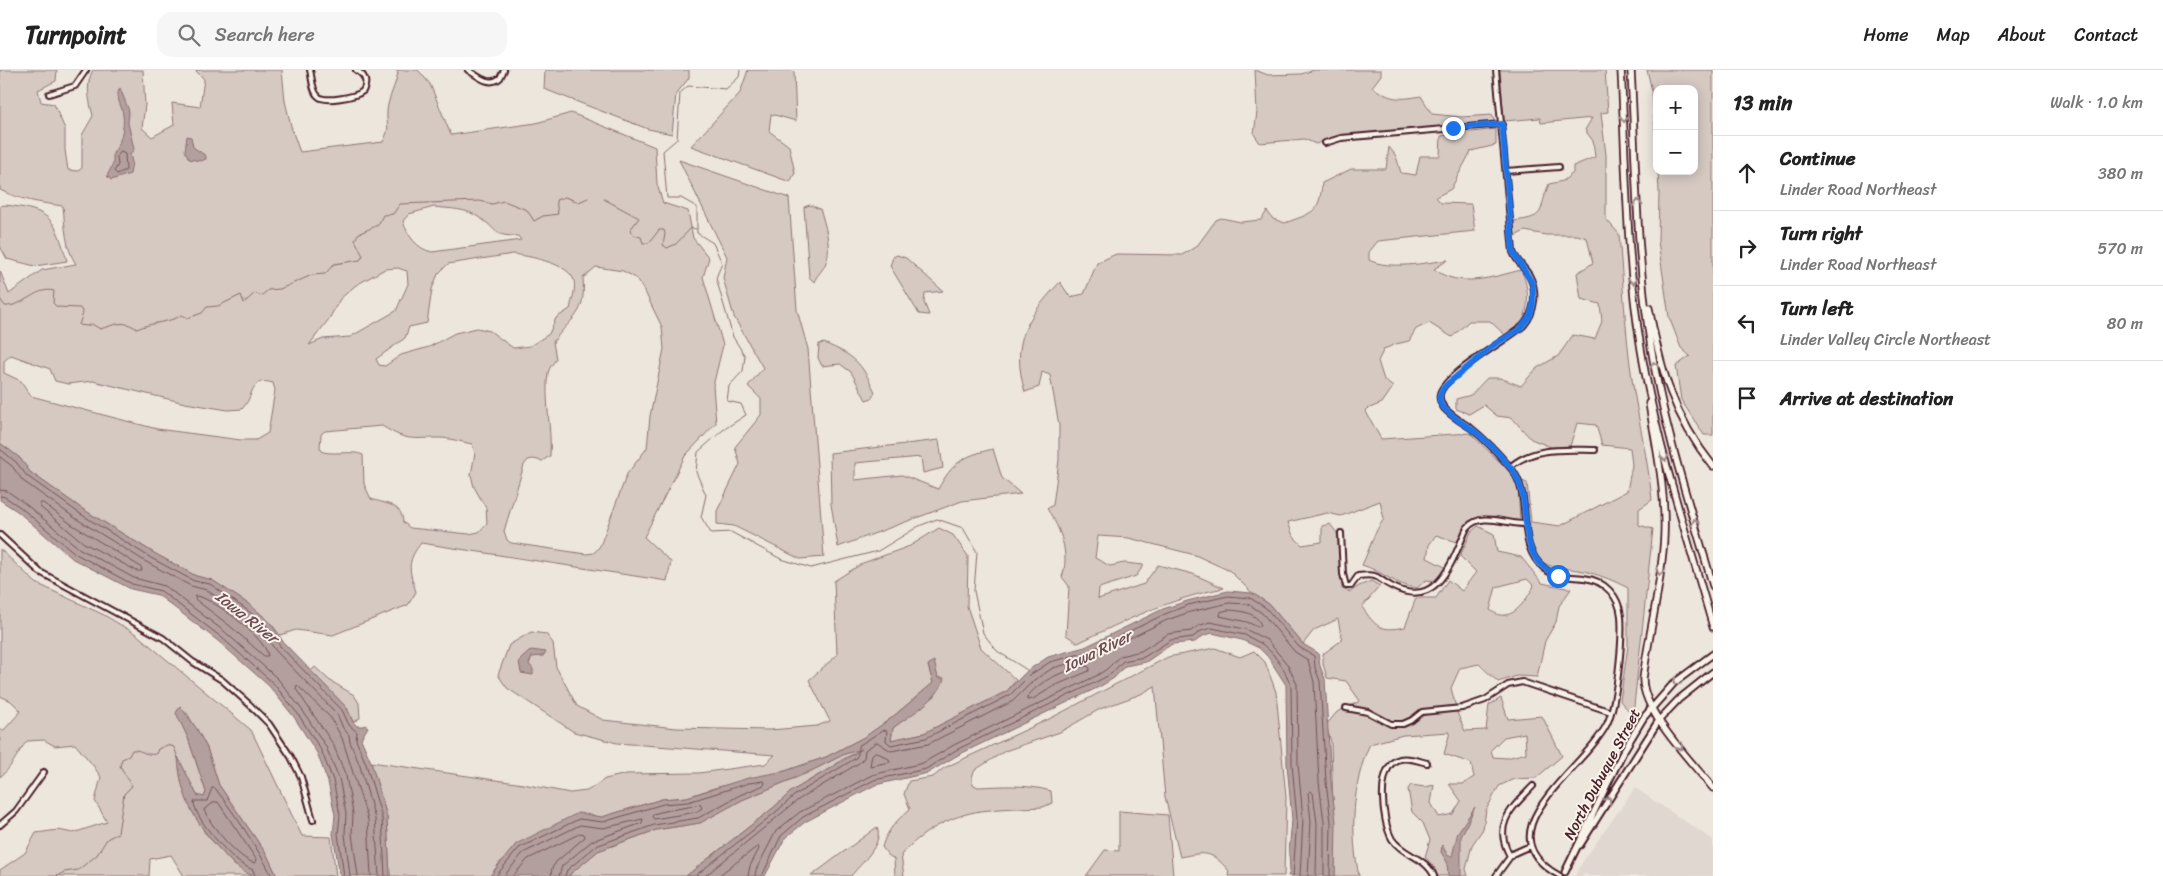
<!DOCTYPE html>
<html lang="en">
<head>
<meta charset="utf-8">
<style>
	:root { --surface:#fff; --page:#f6f6f6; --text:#222; --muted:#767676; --line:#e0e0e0 }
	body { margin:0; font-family:Sriracha,sans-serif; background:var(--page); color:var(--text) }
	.controls { position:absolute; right:15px; top:15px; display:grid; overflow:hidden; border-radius:10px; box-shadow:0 2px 12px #0003 }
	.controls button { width:45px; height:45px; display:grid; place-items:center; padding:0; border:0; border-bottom:1px solid var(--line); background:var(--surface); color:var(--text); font:25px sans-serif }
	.stop { position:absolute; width:15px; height:15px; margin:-11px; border:4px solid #1a73e8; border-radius:50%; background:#fff }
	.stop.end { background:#1a73e8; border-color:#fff; box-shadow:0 1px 5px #0008 }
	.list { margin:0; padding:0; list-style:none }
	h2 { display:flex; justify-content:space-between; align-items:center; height:65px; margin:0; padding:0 20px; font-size:21px }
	h2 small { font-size:16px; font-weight:400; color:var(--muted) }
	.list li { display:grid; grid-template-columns:32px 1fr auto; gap:15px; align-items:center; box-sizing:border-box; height:75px; padding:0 20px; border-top:1px solid var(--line) }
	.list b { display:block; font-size:19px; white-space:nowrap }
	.list p { margin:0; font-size:16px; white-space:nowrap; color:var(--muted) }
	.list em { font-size:16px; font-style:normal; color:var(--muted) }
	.icon { flex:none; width:28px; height:28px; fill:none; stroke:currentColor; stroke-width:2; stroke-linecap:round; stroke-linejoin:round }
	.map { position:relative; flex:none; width:1713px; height:806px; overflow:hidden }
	header { display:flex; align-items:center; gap:30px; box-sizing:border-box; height:70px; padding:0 25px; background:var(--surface); border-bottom:1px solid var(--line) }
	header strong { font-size:24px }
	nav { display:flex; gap:28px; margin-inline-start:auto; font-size:18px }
	.search { width:350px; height:45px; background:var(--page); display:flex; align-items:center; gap:12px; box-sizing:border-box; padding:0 18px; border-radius:15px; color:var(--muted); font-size:19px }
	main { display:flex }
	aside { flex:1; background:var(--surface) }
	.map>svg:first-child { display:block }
	.built { fill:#e0d7d0 }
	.green { fill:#d5c9c2; stroke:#907476; fill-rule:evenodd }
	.water { fill:#b39f9d; stroke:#896c6f }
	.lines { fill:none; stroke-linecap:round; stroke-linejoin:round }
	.shore { stroke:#745259; stroke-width:1 }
	.stream { stroke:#896c6f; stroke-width:1 }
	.minor-casing { stroke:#4a1f2b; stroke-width:8 }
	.major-casing { stroke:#4a1f2b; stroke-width:9 }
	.highway-casing { stroke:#4a1f2b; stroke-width:9 }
	.minor { stroke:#f7f3e8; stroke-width:4 }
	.major { stroke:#f7f3e8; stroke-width:5 }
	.highway { stroke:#f7f3e8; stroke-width:5.5 }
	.oneway { stroke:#a0898a }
	.route { stroke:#1a73e8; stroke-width:6 }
	.labels { text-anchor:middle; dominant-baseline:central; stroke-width:4; stroke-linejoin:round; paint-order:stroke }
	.street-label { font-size:15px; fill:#4a1f2b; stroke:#f7f3e8 }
	.water-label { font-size:16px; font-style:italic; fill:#6f4c53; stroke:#f7f3e8 }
</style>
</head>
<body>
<header>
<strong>Turnpoint</strong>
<div class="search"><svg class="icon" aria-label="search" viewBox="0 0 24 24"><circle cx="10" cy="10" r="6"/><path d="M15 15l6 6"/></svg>Search here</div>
<nav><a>Home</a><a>Map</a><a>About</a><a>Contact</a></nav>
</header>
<main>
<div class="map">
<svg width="1713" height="806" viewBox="0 0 1713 806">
	<rect width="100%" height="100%" fill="#ece6dd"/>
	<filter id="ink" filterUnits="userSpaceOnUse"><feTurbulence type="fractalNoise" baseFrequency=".02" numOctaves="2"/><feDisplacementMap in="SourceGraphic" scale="10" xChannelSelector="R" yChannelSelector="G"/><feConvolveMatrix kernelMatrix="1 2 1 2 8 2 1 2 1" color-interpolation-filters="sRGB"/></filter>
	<g filter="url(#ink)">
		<path class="built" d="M 1635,718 L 1713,770 L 1713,806 L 1590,806 L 1585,804 L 1583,806 L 1575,806 L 1582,793 Z"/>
		<path class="green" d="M 0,0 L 57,0 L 56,11 L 38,20 L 41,32 L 54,34 L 65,59 L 65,80 L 68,100 L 78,101 L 82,98 L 82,65 L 93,46 C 89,30 85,15 93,0 L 143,0 L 145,35 L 142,58 L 152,67 L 174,55 L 172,33 L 200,37 L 204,9 L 195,0 L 282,0 L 285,31 L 292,60 L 300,82 L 383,72 C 391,56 386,56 387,41 C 388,28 396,15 398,2 L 395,0 L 418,0 L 430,14 L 451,65 L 536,53 L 571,43 L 655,77 L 657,114 L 663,133 L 688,141 L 693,168 L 709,188 L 703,207 L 723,275 L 713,316 L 716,353 L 685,386 L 644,467 L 671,492 L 667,511 L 421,473 C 406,492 409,500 416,522 L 408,535 L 333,565 L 296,560 L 280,565 L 269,551 L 250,535 L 212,510 L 196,506 L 154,483 L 81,438 L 30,402 L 20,388 L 0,373 L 0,201 L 9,224 L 42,200 L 76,194 C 65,178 65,155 63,136 C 41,133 20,130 0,120 ZM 434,137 C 450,139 466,138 480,148 C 499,160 491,166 518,166 L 521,170 L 432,182 C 417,179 407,165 403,151 L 409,144 ZM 513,184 C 528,186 566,193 573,208 C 577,217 572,229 570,239 L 556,248 L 549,264 L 530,276 L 513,278 L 490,261 L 477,258 L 455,263 L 429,277 L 401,285 L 385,296 L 379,295 L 376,289 L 405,268 L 409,257 L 427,253 L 432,219 L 438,204 L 448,194 ZM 596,197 L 623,201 L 636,208 L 646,224 L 662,257 L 664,279 L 650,346 L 647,378 L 627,404 L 600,476 L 594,483 L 586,484 L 511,473 L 507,470 L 504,461 L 524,395 L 528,390 L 533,389 L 542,391 L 550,386 C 552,360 544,327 548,303 C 549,298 553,293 556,289 L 553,272 C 573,245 586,246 583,208 ZM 398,198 L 407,201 L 408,214 L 396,241 L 350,267 L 323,269 L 309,275 L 329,249 L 340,229 L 356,215 L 385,199 ZM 11,285 L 50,299 L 55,311 L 68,314 L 93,311 L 185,333 L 228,340 L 242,339 C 255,326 249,306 273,313 L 275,320 L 268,363 L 256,370 L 241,370 L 157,359 L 31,326 L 21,311 L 4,303 L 4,291 ZM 382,356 C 408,372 411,368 440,368 C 450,368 461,372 472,374 L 475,383 L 471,405 L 474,417 L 486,438 L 487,453 L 479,462 L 469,464 L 410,458 L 403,452 C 402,434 386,434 371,429 L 364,414 L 363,385 C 352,380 337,385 323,382 L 320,378 L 321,364 L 325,361 Z
			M 545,0 L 689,0 L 689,8 L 676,24 L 672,64 L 648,59 L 544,19 Z
			M 748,0 L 792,0 L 794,2 L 796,51 L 771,44 L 769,61 L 789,76 L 795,103 L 790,112 L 691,76 L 740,23 Z
			M 1255,0 L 1268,5 L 1301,4 L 1314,0 L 1381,0 L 1381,5 L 1372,17 C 1391,30 1399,30 1421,26 L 1432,44 L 1461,47 L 1492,45 L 1495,52 L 1333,67 L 1316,74 L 1304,69 L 1260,73 L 1254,64 L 1257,42 Z
			M 1500,0 L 1605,0 L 1608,42 L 1601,43 L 1606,85 L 1606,149 L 1619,164 C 1623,212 1625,261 1632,309 C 1638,349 1648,389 1652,430 L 1639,439 L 1639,455 L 1653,459 L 1633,645 L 1620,631 L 1628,576 L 1628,518 C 1615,511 1602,506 1588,502 C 1561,495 1539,505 1529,469 C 1524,451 1526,430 1522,411 L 1527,413 L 1531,452 L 1560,456 L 1627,421 L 1632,395 L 1630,378 L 1602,375 L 1596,355 L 1577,353 L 1570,376 L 1551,377 L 1531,369 L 1512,348 L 1497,346 L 1484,335 L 1469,344 L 1456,339 L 1456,329 L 1471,325 L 1487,308 L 1500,308 L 1521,316 L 1537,298 L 1558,286 L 1573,265 L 1595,269 L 1602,251 L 1600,234 L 1581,229 L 1577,203 L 1593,193 L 1587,168 L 1577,165 L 1546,165 L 1525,161 L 1515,166 L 1514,151 C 1549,147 1537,141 1549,114 L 1563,111 L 1573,103 L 1573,96 L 1595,87 L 1593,71 L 1585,60 L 1592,48 L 1541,53 L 1540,48 L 1504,51 Z
			M 1647,0 L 1713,0 L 1713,365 L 1704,365 L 1681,330 L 1676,296 L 1690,286 L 1681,278 L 1669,247 L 1658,171 L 1659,122 L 1658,101 L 1694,101 L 1694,19 L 1657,19 L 1657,86 L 1652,21 Z
			M 1496,59 L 1496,75 L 1471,81 L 1451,119 L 1436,127 L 1441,133 L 1471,134 L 1475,161 L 1378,171 L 1369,182 L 1369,190 C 1388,200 1426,193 1448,190 L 1434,199 C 1459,219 1493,207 1521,200 C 1529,215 1531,242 1519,256 C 1515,259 1509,262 1505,265 L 1490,251 L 1469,251 L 1452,267 L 1429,253 L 1416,259 L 1409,271 L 1396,274 L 1384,279 L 1378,291 L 1384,310 L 1393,317 L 1382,333 L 1365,340 L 1381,369 L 1470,363 L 1512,404 L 1518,415 L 1520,451 L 1483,446 L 1468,452 L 1457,472 L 1436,465 L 1429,475 L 1427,488 L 1445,497 L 1437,511 L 1426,510 L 1417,518 C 1396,516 1382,501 1362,495 C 1370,479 1373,463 1384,449 L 1380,431 L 1341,446 L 1327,443 L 1288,452 L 1293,466 L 1302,475 L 1322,472 L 1322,456 L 1330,454 L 1337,463 L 1342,519 L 1350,522 L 1359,516 L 1371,511 L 1380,516 L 1362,537 C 1376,557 1380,562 1405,557 L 1416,528 L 1436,528 L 1448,510 L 1462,521 L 1476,502 L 1460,486 L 1471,462 L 1478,456 L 1494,464 L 1497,482 L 1521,487 L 1542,513 L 1571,519 L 1559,536 L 1556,552 L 1545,571 L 1537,607 L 1517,606 L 1498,612 L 1479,594 L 1460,598 L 1451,618 L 1458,645 L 1465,661 L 1486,660 L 1489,635 L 1501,628 L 1508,649 L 1542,646 L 1562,686 L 1536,708 L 1514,709 L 1499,716 L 1486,740 L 1483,759 L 1472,775 L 1466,799 L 1468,806 L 1437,806 L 1434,797 L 1425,787 L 1430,770 L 1423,753 L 1412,742 L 1408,719 L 1411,715 L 1425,717 L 1434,715 L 1431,733 L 1439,747 L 1453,744 L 1461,731 L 1449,714 L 1463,714 L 1474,707 L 1471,693 L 1444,684 L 1450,662 L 1403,665 L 1370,674 C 1352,712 1350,765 1359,806 L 1335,806 L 1331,672 L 1326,655 L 1337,642 L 1360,631 L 1346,611 L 1327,608 L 1323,594 L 1323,584 L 1342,570 L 1338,549 L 1314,560 L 1303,574 L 1269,534 L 1252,523 L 1230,501 L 1195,485 L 1129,468 L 1098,466 L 1095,488 L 1110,496 L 1124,493 L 1144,495 L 1136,506 L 1099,518 L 1098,529 L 1144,514 L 1158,495 L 1193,504 L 1224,518 C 1172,528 1126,550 1078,573 L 1066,565 L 1069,516 L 1062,507 C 1070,485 1061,458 1047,439 L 1053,435 L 1059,390 L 1059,355 L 1050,305 L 1042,302 L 1039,317 L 1025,322 C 1010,271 1027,248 1060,212 L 1070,227 L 1084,224 L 1097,193 L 1116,184 L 1182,185 L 1197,176 L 1216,150 L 1221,148 L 1241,152 L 1261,150 L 1267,141 L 1273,149 L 1285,153 C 1311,143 1320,144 1322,113 L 1351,99 L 1386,99 L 1389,77 L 1396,86 L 1401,103 L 1416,105 L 1420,86 L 1440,86 L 1441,66 ZM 1527,509 L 1534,516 C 1525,532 1510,556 1490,540 L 1496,517 ZM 1525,663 L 1526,683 L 1507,688 L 1493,687 L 1491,680 L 1504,667 Z
			M 679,90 L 789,128 L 797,240 L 808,279 L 824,487 L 800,489 L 734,456 L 717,454 L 717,441 L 740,394 L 735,377 L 761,345 L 761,329 L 748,316 L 763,298 L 734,247 L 723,208 L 727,187 Z
			M 5,135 C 52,140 55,149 67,191 L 35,196 L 7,189 L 0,176 L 0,136 Z
			M 810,135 L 820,139 C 825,153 832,179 826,192 C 824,200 817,204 814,212 L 809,207 L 804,137 Z
			M 897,185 L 906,188 L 943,221 L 925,223 L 924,232 L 929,245 L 919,244 L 890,196 L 893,187 Z
			M 824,273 C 855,286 861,292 875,322 L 872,328 L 866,330 L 851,302 L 840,294 L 822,296 L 818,288 L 819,274 Z
			M 939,370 L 943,398 L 923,403 L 921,387 L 855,393 L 855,410 L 902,405 L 938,419 C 953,392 963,386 993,379 L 1002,408 L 1021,424 L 962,431 L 838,477 L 831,434 L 830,383 Z
			M 939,458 L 953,465 L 968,486 L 967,536 L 981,578 L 1016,610 L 1007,621 L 924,663 L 891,670 L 893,658 L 935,626 L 943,608 L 938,608 L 933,591 L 928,596 L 933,613 L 890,649 L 866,666 L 826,687 L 785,701 L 714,718 L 687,727 L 662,729 L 602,747 L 578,744 L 500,792 L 490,806 L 390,806 L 387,747 L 371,692 L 523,714 L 570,723 L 587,721 L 605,709 L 627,704 L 699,703 L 765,694 L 775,685 L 617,673 L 574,662 L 507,618 L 498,605 L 509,575 L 531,562 L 546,564 L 553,573 L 556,597 L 577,636 L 603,650 L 676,658 L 770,660 L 817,656 L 830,651 L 809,610 L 837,585 L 834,511 L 863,493 L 910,476 Z
			M 0,479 L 36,513 L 104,545 L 136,564 L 251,660 L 302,766 L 331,767 L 336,806 L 277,806 L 267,785 L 219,715 L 207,678 L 187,643 L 177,643 L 188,668 L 206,722 L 204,728 L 197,725 L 178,688 L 204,762 L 234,795 L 253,806 L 184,806 L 171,785 L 150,789 L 149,806 L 0,806 L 0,800 L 25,783 L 36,763 L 58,760 L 73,763 L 107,752 L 95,731 L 101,707 L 92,694 L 75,674 L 55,676 L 44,670 L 27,671 C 17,683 12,698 0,707 L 0,660 L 4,660 L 21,641 L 11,631 L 0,626 Z
			M 1215,578 L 1240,587 L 1254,581 L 1265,592 L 1276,622 L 1286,727 L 1284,806 L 1228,806 L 1229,801 C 1211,780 1205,782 1180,787 L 1165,727 L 1155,616 L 1141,624 L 1100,639 L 1060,662 L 1005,681 L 975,700 L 972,707 L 972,714 L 978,717 C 1003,716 1026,714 1051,721 L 1052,733 L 1043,737 C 1023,738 1001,738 981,741 C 951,745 920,763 901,785 L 904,806 L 895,806 L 894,789 L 888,785 L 882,777 C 887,760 897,750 910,739 L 904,724 L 909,711 L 933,707 L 944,698 L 1051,648 L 1168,587 Z
			M 315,597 L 329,610 L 354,625 L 359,633 L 360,648 L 353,652 L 347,638 L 311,601 Z
			M 865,678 L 841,690 L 835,695 L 792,721 L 773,738 L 686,806 L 568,806 L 598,781 L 656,760 L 700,753 L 742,730 L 807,703 L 845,684 Z
			M 1119,741 L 1168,745 L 1173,806 L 1086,806 L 1105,780 L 1119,781 Z
			M 877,757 C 884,774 861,793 851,806 L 811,806 Z"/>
		<path class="water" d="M 120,18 L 129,41 L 128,53 L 134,79 L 130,85 L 132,92 L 130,104 L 111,110 L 107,106 L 113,94 L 113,83 C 120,76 125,56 123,45 C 122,35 114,27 120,18 Z
			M 187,66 L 191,67 L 193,77 L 206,86 L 206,89 L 201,91 L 189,89 L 185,81 Z
			M 0,373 L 20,388 L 30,402 L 81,438 L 154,483 L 196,506 L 212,510 L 250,535 L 269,551 L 284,573 L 347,638 L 353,652 L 357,656 L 363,656 L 365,655 L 368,657 L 361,669 L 371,692 L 387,747 L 390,806 L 340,806 L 333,764 L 335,745 L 328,712 L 317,683 L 294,647 L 269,616 L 218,571 L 158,525 L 131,519 L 73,489 L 17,441 L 0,430 Z
			M 1228,521 L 1252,523 L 1269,534 L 1303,574 L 1318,583 L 1320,596 L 1325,609 L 1331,711 L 1336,752 L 1335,806 L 1288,806 L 1290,801 L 1289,782 L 1292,750 L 1287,694 L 1286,615 L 1268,587 L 1259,578 L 1242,570 L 1212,563 L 1203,566 L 1195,572 L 1172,574 L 1146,592 L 1125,596 L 1114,608 L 1101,616 L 958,685 L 928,703 L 875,715 L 805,752 L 785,768 L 765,806 L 686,806 L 773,738 L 792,721 L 862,679 L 845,684 L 807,703 L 742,730 L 700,753 L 656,760 L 598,781 L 568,806 L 490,806 L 516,774 L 578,743 L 602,747 L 662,729 L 687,727 L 748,708 L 785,701 L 826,687 L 866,666 L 890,649 L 933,613 L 928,595 L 934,591 L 938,608 L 944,608 C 940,629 910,645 893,658 L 891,670 L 924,663 L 1007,621 L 1027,601 L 1048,587 L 1085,577 L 1163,539 L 1187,531 Z
			M 531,580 L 546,582 L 543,586 L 532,587 L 529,594 L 533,599 L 533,605 L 521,603 L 519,591 Z
			M 180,636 L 197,659 L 207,678 L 219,715 L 267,785 L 277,806 C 270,806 261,806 254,806 C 242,803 231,792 223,783 C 196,754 180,728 178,687 L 197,725 L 204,727 L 206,722 L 188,668 L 176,643 Z
			M 1475,737 L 1461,767 L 1461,806 L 1448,806 L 1447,792 L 1441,782 L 1442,775 L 1448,786 L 1452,786 L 1458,762 Z"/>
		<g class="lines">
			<path class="shore" d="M 121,82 L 125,84 L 126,100 L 117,104 L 114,101 L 118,95 L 117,87 Z
				M 0,379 L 16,392 L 27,406 L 79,443 L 151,488 L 194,511 L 210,514 L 247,540 L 266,555 L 280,576 L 342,640 L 349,655 L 357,662 L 356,670 L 366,694 L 382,748 L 385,806
				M 0,387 L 12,396 L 23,411 L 75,448 L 148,493 L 191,516 L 207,520 L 261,559 L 276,581 L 337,644 L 343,658 L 349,665 L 350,672 L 360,696 L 375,749 L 379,806
				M 0,420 L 7,421 L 23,432 L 80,479 L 134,508 L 165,516 L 225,562 L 278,609 L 303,641 L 326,677 L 339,708 L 346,744 L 345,764 L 350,806
				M 0,426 L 5,427 L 20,437 L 76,484 L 132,514 L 161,521 L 221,567 L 273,613 L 298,644 L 321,680 L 333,710 L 340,745 L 338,764 L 344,806
				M 43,433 L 71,454 L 141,497 L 142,501 L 137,501 L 84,473 L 40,437 L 40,434 Z
				M 195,526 C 210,525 267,569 268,586 L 264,586 L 230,556 L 196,530 Z
				M 1229,540 C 1241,541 1256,542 1261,555 L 1258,557 L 1247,552 L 1220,546 L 1221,542 Z
				M 1087,596 L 1090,598 L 1089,601 L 1054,616 L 1033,629 L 1027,630 L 1027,627 C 1043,608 1064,601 1087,596 Z
				M 876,682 L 889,689 L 890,692 L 870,696 L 872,685 Z
				M 215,732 L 218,732 L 256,789 L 255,793 C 239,790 210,755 204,740 Z
				M 700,734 L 702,738 L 696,742 L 654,749 L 652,747 L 653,744 C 668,739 685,739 700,734 Z
				M 255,806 L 253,800 C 247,797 241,794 236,790 C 223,778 194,748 194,731 L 207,731 L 212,718 L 215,718 C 236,746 256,775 272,806
				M 358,806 L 352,764 L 353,743 L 346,706 L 333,674 L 296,619 L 297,615 L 331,648 L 342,668 L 368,750 L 371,806
				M 496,806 L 519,778 L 579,749 L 603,752 L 663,734 L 688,732 L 749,713 L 763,711 L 765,712 L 764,715 L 740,725 L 698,748 L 654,755 L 596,776 L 567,800 L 565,806
				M 504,806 L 523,783 L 580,755 L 603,758 L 643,749 L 642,753 L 592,771 L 562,796 L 559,806
				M 513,806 L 528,789 L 581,763 L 584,764 L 585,767 L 556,792 L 552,798 L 551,806
				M 695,806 L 776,742 L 795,725 L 856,688 L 858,684 L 858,676 L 883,660 L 887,661 L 886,671 L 891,675 L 926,668 L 1010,625 L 1030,605 L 1050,592 L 1087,582 L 1165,544 L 1188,535 L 1228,526 L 1250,528 L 1266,538 L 1299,577 L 1314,586 L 1315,598 L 1320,611 L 1326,712 L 1331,752 L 1330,806
				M 705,806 L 798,730 L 859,693 L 864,688 L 865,680 L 877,672 L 891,681 L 928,674 L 1013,631 L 1034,610 L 1053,598 L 1089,588 L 1167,550 L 1190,542 L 1229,533 L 1248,534 L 1262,543 L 1295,582 L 1308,590 L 1314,612 L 1319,712 L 1324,752 L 1324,806
				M 718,806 L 758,776 L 759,779 L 750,796 L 748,806
				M 755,806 L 756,800 L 776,761 L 800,742 L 872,705 L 923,693 L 954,675 L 1096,606 L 1107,599 L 1120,586 L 1141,581 L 1168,564 L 1191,561 L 1198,556 L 1210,552 L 1245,559 L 1267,570 L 1287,594 L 1297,614 L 1298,694 L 1303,749 L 1300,806
				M 762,806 L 781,766 L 803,747 L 874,710 L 926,699 L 956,680 L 1098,611 L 1111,604 L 1123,591 L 1144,587 L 1171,570 L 1193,567 L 1201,561 L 1212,558 L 1245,565 L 1262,574 L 1272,583 L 1283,598 L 1291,615 L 1292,694 L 1297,749 L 1293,806
				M 1308,806 L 1311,751 L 1308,723 L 1311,721 L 1313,723 L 1317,753 L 1316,806"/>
			<path class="stream" d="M 740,0 L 739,7 L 726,19 L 688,16 L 680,23 L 677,69 L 663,81 L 667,128 L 681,128 L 697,137 L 697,163 L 713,173 L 722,193 L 716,208 L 733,267 L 745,286 L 743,301 L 729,316 L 727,331 L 741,334 L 746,345 L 723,360 L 698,382 L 696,402 L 706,425 L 701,447 L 711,463 L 731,462 L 781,489 L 811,498 L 878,481 L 919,456 L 937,449 L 963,458 L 977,482 L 974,521 L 983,563 L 997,581 L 1027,600
				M 604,129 L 639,148 L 630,160 L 633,165 L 641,167 L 643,173 L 649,173 L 659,160 L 664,160 L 665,164 L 663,175 L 667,178 L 676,174 L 691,158 L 696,159
				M 0,229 L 5,236 C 24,237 36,216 54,221 L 53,233 L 57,237 L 80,238 L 83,243 L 79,255 L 87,256 L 92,254 L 100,259 C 115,255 123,249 137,259 C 152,252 169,253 182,245 L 188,248 L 202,243 L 207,237 L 218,236 L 241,225 L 244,233 L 255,223 L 261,226 L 268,220 L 280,219 L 312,205 L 325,204 L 334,194 L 360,190 L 363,186 L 355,170 L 358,164 L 378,155 L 383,145 L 393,144 L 400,134 L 480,131 L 492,134 L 504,131 L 527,140 L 534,151 L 543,146 L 558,144 L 556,130 L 565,127 L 579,132 L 588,128
				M 57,806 L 64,802 L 78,800 L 97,785 L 107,769 L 118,763 L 124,724 L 132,716 L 120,696 L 122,689 L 129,686 L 132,680 C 141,679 145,686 156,684 L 158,679 L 167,675 L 174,677 L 178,688
				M 327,806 L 330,806"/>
			<g class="minor-casing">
				<path id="minor" d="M 310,0 C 312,7 312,21 318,26 C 324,33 356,27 363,21 C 368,12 365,5 356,0
					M 468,0 C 478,6 489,17 500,8 L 504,0
					M 1496,0 L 1513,182 C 1517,192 1524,197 1529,205 C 1538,221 1535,242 1524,255 C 1508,270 1444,304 1440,324 C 1439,329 1441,334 1444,338 C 1451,346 1462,352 1471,358 C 1486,370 1499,384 1511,398 C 1535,428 1513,474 1545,499 C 1558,509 1569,506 1584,508 C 1604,510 1619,526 1621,546 C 1623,569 1617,633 1607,654 C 1583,701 1479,762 1560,806
					M 49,24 L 75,16 L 86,0
					M 1325,73 L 1341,68 L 1502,54
					M 1506,101 L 1559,97
					M 1510,397 C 1534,376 1565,380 1595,380
					M 1341,463 L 1343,504 L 1346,516 L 1351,516 L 1358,506 C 1381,503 1376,509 1393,517 C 1439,540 1452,490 1467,458 C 1481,441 1507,455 1526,454
					M 0,465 L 40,502 L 163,568 L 193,592 L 222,610 L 249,634 L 269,654 L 291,687 L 301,707 L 313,750
					M 1346,638 L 1368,642 L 1391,654 L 1403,654 L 1412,650 L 1422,642 L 1462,638 L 1485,630 L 1508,615 L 1522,612 L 1611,642
					M 1427,693 C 1419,691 1408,687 1400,689 C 1375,694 1382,752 1392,769 C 1402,785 1426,787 1434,806
					M 0,755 L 16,741 L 44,702
					M 1510,786 C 1492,754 1512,738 1533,716
					M 1496,806 L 1512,784 L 1530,776"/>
			</g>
			<g class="major-casing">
				<path id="major" d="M 1580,775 L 1659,650 L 1679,629 L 1713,602
					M 1565,802 L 1623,682 L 1644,647 L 1674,613 L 1713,584"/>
			</g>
			<g class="highway-casing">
				<path id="highway" d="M 1621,0 C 1626,91 1626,189 1641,279 C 1656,372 1687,466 1713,557
					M 1631,0 C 1636,92 1636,186 1651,277 C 1664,358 1690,437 1713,516
					M 1649,238 C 1661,301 1673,346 1713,396
					M 1649,333 C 1656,377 1666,421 1664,466 C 1662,514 1649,561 1643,609 C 1643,643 1692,692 1713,718"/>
			</g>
			<use href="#minor" class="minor"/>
			<use href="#major" class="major"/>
			<use href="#highway" class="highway"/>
		</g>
		<defs><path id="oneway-chevron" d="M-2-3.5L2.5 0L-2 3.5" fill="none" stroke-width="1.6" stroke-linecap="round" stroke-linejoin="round" transform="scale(1.25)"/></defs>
		<g class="oneway">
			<use href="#oneway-chevron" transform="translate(1624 49) rotate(87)"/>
			<use href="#oneway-chevron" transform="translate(1638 133) rotate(-93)"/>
			<use href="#oneway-chevron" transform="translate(1633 211) rotate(85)"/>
			<use href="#oneway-chevron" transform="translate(1654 295) rotate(-101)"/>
			<use href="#oneway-chevron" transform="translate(1665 388) rotate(75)"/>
			<use href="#oneway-chevron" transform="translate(1695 452) rotate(-106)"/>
			<use href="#oneway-chevron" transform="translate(1660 502) rotate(99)"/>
			<use href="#oneway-chevron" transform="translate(1676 612) rotate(139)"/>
			<use href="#oneway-chevron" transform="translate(1680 677) rotate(51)"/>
			<use href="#oneway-chevron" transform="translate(1608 730) rotate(-58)"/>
		</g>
	</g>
	<g class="lines" filter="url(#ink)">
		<path class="route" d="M 1453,58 L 1502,54 L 1513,182 L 1533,214 L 1533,235 L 1530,246 L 1520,259 L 1494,275 L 1446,315 C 1441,320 1438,325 1440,332 C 1444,343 1468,356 1478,364 C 1489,373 1500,385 1510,397 C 1539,432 1508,484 1558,506"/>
	</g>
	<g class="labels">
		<g class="street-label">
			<text transform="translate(1602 704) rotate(-62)">North Dubuque Street</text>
		</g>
		<g class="water-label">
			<text transform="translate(247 547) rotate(38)">Iowa River</text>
			<text transform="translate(1097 581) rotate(-26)">Iowa River</text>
		</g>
	</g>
</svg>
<div class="controls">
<button>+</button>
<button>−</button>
</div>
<div class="stop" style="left:1558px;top:506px"></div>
<div class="stop end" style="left:1453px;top:58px"></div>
</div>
<aside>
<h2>13 min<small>Walk · 1.0 km</small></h2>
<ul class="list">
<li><svg class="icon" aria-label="ahead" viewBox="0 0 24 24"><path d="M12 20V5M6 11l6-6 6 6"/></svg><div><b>Continue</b><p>Linder Road Northeast</p></div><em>380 m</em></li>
<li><svg class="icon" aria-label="right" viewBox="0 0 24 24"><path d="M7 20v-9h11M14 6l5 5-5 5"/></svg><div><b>Turn right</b><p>Linder Road Northeast</p></div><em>570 m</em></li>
<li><svg class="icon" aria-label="left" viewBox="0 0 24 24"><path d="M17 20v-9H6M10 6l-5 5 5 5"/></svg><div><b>Turn left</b><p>Linder Valley Circle Northeast</p></div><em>80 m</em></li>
<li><svg class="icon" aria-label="arrive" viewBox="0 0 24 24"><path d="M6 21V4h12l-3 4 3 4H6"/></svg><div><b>Arrive at destination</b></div></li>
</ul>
</aside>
</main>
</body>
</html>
